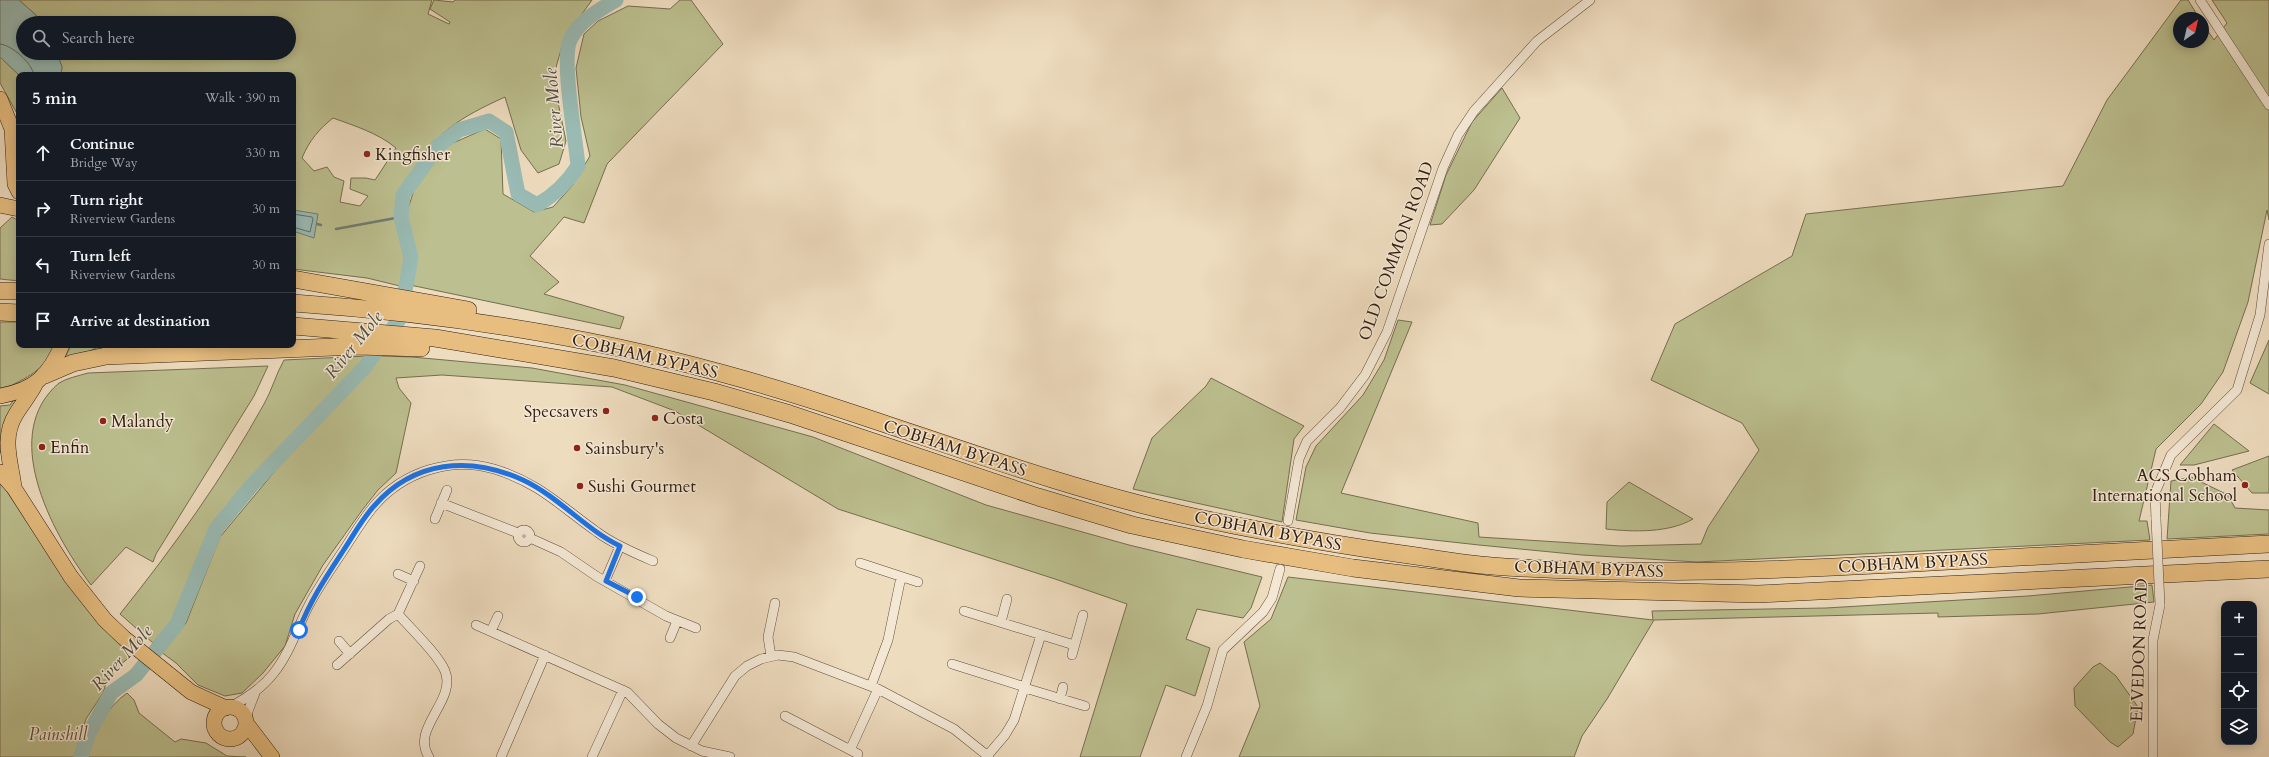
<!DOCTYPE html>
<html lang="en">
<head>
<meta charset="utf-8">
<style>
	:root { --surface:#171b24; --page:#20242c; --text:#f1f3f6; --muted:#9ea1a6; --line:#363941 }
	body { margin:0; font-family:Cardo,serif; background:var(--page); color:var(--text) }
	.controls { position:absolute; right:12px; bottom:12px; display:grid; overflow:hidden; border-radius:8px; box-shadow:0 2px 10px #0003 }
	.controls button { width:36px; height:36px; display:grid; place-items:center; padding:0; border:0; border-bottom:1px solid var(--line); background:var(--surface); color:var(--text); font:20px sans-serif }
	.compass { position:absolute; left:2173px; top:12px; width:36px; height:36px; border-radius:50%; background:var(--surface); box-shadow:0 2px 10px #0003; rotate:34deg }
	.stop { position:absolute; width:12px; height:12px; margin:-9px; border:3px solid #1a73e8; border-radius:50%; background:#fff }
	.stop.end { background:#1a73e8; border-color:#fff; box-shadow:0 1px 4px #0008 }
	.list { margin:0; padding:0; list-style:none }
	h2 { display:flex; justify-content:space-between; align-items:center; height:52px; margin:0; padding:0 16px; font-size:17px }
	h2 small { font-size:13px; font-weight:400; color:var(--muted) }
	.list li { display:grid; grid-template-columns:26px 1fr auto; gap:12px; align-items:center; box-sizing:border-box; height:56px; padding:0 16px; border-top:1px solid var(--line) }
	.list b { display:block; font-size:15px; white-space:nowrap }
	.list p { margin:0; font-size:13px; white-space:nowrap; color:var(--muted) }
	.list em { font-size:13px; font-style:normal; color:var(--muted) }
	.icon { flex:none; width:22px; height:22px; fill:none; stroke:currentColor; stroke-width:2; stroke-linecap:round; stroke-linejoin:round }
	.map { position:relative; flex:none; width:2269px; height:757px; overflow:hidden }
	.search { position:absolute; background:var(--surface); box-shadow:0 2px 10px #0003; left:16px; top:16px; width:280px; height:44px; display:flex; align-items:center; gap:10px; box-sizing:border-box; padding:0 14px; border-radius:22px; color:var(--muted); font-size:15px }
	.panel { position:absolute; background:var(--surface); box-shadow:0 2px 10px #0003; left:16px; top:72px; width:280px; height:276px; border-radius:8px }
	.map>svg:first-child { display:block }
	.green { fill:#bcbf8f; stroke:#766e50; fill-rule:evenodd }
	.water { fill:#99bbb4; stroke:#6f7c72 }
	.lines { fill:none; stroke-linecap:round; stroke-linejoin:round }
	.shore { stroke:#656c62; stroke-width:1 }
	.stream { stroke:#6f7c72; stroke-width:2.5 }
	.river { stroke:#99bbb4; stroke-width:15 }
	.street-tunnel { stroke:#c8b69c; stroke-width:9; stroke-dasharray:9 4.5; stroke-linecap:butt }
	.street-casing { stroke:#604d3c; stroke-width:10 }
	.primary-casing { stroke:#311d10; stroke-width:16 }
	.highway-casing { stroke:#311d10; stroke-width:18 }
	.street { stroke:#f4e8d5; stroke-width:9 }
	.primary { stroke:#e7be80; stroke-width:15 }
	.highway { stroke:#e7be80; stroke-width:17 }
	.street-bridge-casing { stroke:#604d3c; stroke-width:10; stroke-linecap:butt }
	.street-bridge { stroke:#f4e8d5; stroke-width:9 }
	.route { stroke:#1a73e8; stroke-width:5 }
	.poi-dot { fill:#8f2418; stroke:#f4e8d5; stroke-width:1.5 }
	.labels { text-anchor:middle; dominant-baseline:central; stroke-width:3; stroke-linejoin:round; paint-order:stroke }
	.poi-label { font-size:17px; fill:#311d10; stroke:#f4e8d5; text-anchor:start }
	.street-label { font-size:17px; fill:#311d10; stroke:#f4e8d5 }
	.park-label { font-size:17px; font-style:italic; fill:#5b4e36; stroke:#f4e8d5 }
	.water-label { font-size:18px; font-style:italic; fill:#504c41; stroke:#f4e8d5 }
</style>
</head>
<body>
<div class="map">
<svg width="2269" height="757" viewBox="0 0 2269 757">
	<rect width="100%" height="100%" fill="#eedcbf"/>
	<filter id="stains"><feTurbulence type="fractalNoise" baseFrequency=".005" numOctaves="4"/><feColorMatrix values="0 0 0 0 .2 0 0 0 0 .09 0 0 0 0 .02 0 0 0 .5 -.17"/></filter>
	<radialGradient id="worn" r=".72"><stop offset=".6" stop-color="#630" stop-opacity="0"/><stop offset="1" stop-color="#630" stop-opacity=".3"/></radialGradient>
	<path class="green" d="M 19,0 L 432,0 L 428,14 L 449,24 L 450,22 L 430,9 L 434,0 L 453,2 L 455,0 L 592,0 L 564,39 L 553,78 L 566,141 L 559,164 L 538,173 L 521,150 L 505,97 C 461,117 433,133 410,177 C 404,189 396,204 396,218 C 395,232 404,243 406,256 C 407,265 402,277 400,286 L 367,278 L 293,269 L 293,75 L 61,75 L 62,67 L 57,53 L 289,53 L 289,23 L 42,23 L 38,17 ZM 333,118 C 355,126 378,133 396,148 L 375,180 L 366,178 L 351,178 L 350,189 L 368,196 L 360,206 L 340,202 L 344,181 L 334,177 L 327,167 L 314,171 L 302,158 C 309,141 319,129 333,118 Z
		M 680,0 L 691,0 L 723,44 L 607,164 L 584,223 L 564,217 L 530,256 L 559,282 L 544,294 L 624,317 L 620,329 L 410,285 L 414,265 L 413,246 L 406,215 L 414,190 L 446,146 L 485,129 L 501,139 L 503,194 L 534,212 L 553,207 L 572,186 L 590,156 L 581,117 L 576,68 L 584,34 L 598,21 L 628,6 L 670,9 Z
		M 2181,0 L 2188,0 L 2199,18 L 2179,18 L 2179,42 L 2203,42 L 2203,24 L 2214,40 L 2227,23 L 2212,0 L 2269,0 L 2269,220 L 2267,210 L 2248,302 L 2223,372 L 2201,404 L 2156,449 L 2139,521 L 2147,521 L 2150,540 L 1697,562 L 1582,555 L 1479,545 L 1370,533 L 1296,520 L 1306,467 L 1316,446 L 1363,395 L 1384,360 L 1398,320 L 1412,322 L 1341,493 L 1478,523 L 1479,537 L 1621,546 L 1701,544 L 1708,527 L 1759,450 L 1742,423 L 1651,380 L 1675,324 L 1792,256 L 1806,214 L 2063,186 L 2107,100 Z
		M 0,57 L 19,75 L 19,117 L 0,83 Z
		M 1502,88 L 1520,118 L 1474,190 L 1442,224 L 1430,225 L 1446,175 L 1472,122 Z
		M 12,217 L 19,221 L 19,281 L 0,279 L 0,228 Z
		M 0,322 L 19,322 L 19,345 L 55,345 C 46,370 26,378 4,389 L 0,389 Z
		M 2269,340 L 2269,394 L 2250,383 Z
		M 71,345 L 140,345 L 96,348 L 62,364 Z
		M 367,356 L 360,365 L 235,495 L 209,530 L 172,620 L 153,643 L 120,614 C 173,548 223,478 264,404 C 272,390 276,374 284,360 Z
		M 381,356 L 412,357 L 532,368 L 625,385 L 813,437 L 986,505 L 1129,545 L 1262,577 L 1251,608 L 1243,618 L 1197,609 L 1186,639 L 1210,648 L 1195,696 L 1166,685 L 1140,757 L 1080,757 L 1127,604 L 1055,579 L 838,509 L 675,411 L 612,387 L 442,375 L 396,378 L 399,388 L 411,403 L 396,473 L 378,490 L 363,509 L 323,565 L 295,614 L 285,646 L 263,673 L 242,693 L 225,696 L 198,685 L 176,663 L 161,652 L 186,623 L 220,537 L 275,471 Z
		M 268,366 L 254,396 L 156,554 L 153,562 L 126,547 L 91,585 C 49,529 0,433 59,383 C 67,378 78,376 88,373 Z
		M 1211,378 L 1304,426 L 1294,439 L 1282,522 L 1133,489 L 1152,438 L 1206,386 Z
		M 24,396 L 3,457 L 0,451 L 0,406 L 10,405 L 15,398 Z
		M 2214,424 L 2249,451 L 2194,465 L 2180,465 Z
		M 2269,456 L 2269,493 L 2252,493 L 2232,470 Z
		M 2191,477 L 2228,495 L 2235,508 L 2269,510 L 2269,534 L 2167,539 L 2171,481 Z
		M 0,481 L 54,563 L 131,656 L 109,674 L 103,693 L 86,719 L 74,757 L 0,757 Z
		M 1629,482 L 1693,519 C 1669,533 1634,532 1606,529 L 1607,502 Z
		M 1288,577 L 1653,620 L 1652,611 L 1826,608 L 2028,596 L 2152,585 L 2154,602 L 2038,614 L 1938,617 L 1938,613 L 1654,620 L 1607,699 L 1582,736 L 1574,757 L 1239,757 L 1260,706 L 1244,642 L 1271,619 Z
		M 2100,663 L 2116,676 L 2138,707 L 2133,734 L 2118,747 L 2110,742 L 2075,706 L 2074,688 L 2093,667 Z
		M 127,693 L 134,700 L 139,713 L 175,742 L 181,739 L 206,743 L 227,756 L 246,757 L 86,757 C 92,734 107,707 127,693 Z"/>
	<path class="water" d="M 0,0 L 19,0 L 38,17 L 42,23 L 23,23 L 23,53 L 57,53 L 62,67 L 61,75 L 19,75 L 0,57 Z
		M 293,210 L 318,214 L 314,238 L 293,231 Z"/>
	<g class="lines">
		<path class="shore" d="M 0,44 C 12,45 32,63 34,75
			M 293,214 L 312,217 L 313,219 L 310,232 L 293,227"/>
		<path class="stream" d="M 317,224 L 321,225
			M 336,229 L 401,217"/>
		<path class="river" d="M 81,757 L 88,735 L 111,693 L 136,675 L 177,624 L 216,529 L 252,485 L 365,367 L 400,318 L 411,258 L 401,217 L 403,195 L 438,146 L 459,130 L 489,121 L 506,132 L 518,194 L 537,205 C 555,195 567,183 578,166 C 576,141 561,59 570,40 C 579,21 599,10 616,0"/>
		<path class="street-tunnel" d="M 1280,569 L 1286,532"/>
		<g class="street-casing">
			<path id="street" d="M 2200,0 L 2269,105
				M 441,503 L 518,533
				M 435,519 L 447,490
				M 2156,519 L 2155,493 L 2171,455 L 2237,390 L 2260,315 L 2269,244
				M 1288,521 L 1299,459 L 1307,441 L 1340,408 L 1365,375 L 1387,332 L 1443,168 L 1458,135 L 1474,111 L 1537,41 L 1590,0
				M518 536a6 6 0 1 1 12 0a6 6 0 1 1-12 0Z
				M 530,538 L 561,552 L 596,576 L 666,616 L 696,628
				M 860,563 L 918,582
				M 398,574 L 414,581
				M 605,581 L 620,546
				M 964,611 L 1074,645
				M 398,614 C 411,629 438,654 445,671 C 457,701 410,728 429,757
				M 1001,622 L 1007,599
				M 476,625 L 627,692 L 658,724 L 676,738 L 702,751 L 730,757
				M 491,631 L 498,616
				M 670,638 L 677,621
				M 339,641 L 350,654
				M 1072,655 L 1083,615
				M 771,656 L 768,637 L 775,603
				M 952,664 L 1025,687
				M 337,665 L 389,619 L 398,614 L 420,566
				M 871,686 L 888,640 L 901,577
				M 1025,688 L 1085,706
				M 878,689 L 954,729 L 989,757
				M 1060,699 L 1063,687
				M 230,707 C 247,698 261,689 273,674 C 290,653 297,628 309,605 C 319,586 331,569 343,551 C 353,536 362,520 374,506 C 403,472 451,456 494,469 C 540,483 560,506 597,532 C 613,544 634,553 653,561
				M 785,716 L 858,754
				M 245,719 L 255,693
				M 691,746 L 735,676 L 747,666 L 761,659 L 778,655 L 794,657 L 878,689 L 850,750
				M 988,755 L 1005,735 L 1014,720 L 1041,635
				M 501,757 L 545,655
				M 592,757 L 623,690
				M 1186,757 L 1207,706 L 1223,650 L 1263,612 L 1272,598 L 1280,569
				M 2153,757 L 2153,640 L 2160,605"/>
		</g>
		<g class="primary-casing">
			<path id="primary" d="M 0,99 L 12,129 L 15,184 L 19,192
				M 0,205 L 19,209
				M 0,396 C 34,390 49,376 62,345
				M 0,472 L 14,488 L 71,577 L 105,620 L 124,638 L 191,692 L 226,708
				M 14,487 C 11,462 1,438 16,414 C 22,404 30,395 36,383
				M214 723a16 16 0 1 1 32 0a16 16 0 1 1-32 0Z
				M 246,723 L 272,757"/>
		</g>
		<g class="highway-casing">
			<path id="highway" d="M 293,279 L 468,310
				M 0,291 L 19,291
				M 293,303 C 437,313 582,334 721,373 C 880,416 1032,482 1194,517 C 1263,532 1333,544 1402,554 C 1432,558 1462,564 1492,566 C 1627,576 1762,571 1896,564 C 2020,557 2145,550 2269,544
				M 0,312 L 19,313
				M 293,326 L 435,338 L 614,368 L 714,392 L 790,414 L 1038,497 L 1132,525 L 1243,549 L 1353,568 L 1519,588 L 1758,594 L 2269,569
				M 45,375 L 73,363 L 106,356 L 359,346 L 421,348"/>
		</g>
		<use href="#street" class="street"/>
		<use href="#primary" class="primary"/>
		<use href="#highway" class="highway"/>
		<g class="street-bridge-casing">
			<path id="street-bridge" d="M 2156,519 L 2160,605"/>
		</g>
		<use href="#street-bridge" class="street-bridge"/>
	</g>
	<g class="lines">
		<path class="route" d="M 299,630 C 310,601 326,577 343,551 C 353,536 362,519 374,506 C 414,460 470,456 523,480 C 559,497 585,529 620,546 L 606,581 L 637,597"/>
	</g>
	<g class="poi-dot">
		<circle cx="367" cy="154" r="4"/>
		<circle cx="606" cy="411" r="4"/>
		<circle cx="655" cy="418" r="4"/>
		<circle cx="103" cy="421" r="4"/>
		<circle cx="42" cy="447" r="4"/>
		<circle cx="577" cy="448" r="4"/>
		<circle cx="2245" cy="485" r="4"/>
		<circle cx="580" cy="486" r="4"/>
	</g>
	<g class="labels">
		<g class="poi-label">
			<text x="375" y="154">Kingfisher</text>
			<text x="598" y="411" text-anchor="end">Specsavers</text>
			<text x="663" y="418">Costa</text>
			<text x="111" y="421">Malandy</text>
			<text x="50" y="447">Enfin</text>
			<text x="585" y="448">Sainsbury's</text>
			<text x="2237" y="475" text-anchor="end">ACS Cobham<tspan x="2237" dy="20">International School</tspan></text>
			<text x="588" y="486">Sushi Gourmet</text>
		</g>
		<g class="street-label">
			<text transform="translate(1396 251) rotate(-70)">OLD COMMON ROAD</text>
			<text transform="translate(645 356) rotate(13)">COBHAM BYPASS</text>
			<text transform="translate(955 448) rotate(18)">COBHAM BYPASS</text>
			<text transform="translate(1268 531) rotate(11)">COBHAM BYPASS</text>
			<text transform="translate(1913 563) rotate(-3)">COBHAM BYPASS</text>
			<text transform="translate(1589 569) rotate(2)">COBHAM BYPASS</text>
			<text transform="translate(2139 650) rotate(-88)">ELVEDON ROAD</text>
		</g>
		<g class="park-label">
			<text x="58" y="734">Painshill</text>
		</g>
		<g class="water-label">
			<text transform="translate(554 108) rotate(-95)">River Mole</text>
			<text transform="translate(354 345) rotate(-51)">River Mole</text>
			<text transform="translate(122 658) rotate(-48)">River Mole</text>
		</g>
	</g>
	<rect width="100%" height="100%" filter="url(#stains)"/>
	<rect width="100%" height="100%" fill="url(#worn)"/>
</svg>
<div class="controls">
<button>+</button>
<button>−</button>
<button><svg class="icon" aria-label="locate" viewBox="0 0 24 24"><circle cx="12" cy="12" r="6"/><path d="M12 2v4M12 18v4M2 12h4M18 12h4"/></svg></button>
<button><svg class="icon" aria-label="layers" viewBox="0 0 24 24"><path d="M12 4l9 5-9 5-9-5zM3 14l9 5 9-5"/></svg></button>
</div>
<svg class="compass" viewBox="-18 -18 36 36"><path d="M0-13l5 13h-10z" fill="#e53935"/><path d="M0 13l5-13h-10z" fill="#9ea1a6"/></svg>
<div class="stop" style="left:299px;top:630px"></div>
<div class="stop end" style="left:637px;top:597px"></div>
<div class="search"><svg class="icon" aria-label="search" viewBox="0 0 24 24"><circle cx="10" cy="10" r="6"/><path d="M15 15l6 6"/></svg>Search here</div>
<section class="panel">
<h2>5 min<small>Walk · 390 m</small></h2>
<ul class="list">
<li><svg class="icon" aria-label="ahead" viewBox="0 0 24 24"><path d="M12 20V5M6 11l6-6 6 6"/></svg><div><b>Continue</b><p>Bridge Way</p></div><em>330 m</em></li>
<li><svg class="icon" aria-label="right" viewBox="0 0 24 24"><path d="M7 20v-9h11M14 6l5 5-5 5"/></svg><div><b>Turn right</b><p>Riverview Gardens</p></div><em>30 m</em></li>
<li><svg class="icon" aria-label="left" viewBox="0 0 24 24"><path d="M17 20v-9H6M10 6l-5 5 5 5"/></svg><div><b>Turn left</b><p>Riverview Gardens</p></div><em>30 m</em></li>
<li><svg class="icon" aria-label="arrive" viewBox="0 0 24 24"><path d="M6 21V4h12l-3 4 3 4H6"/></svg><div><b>Arrive at destination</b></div></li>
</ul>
</section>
</div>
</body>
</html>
